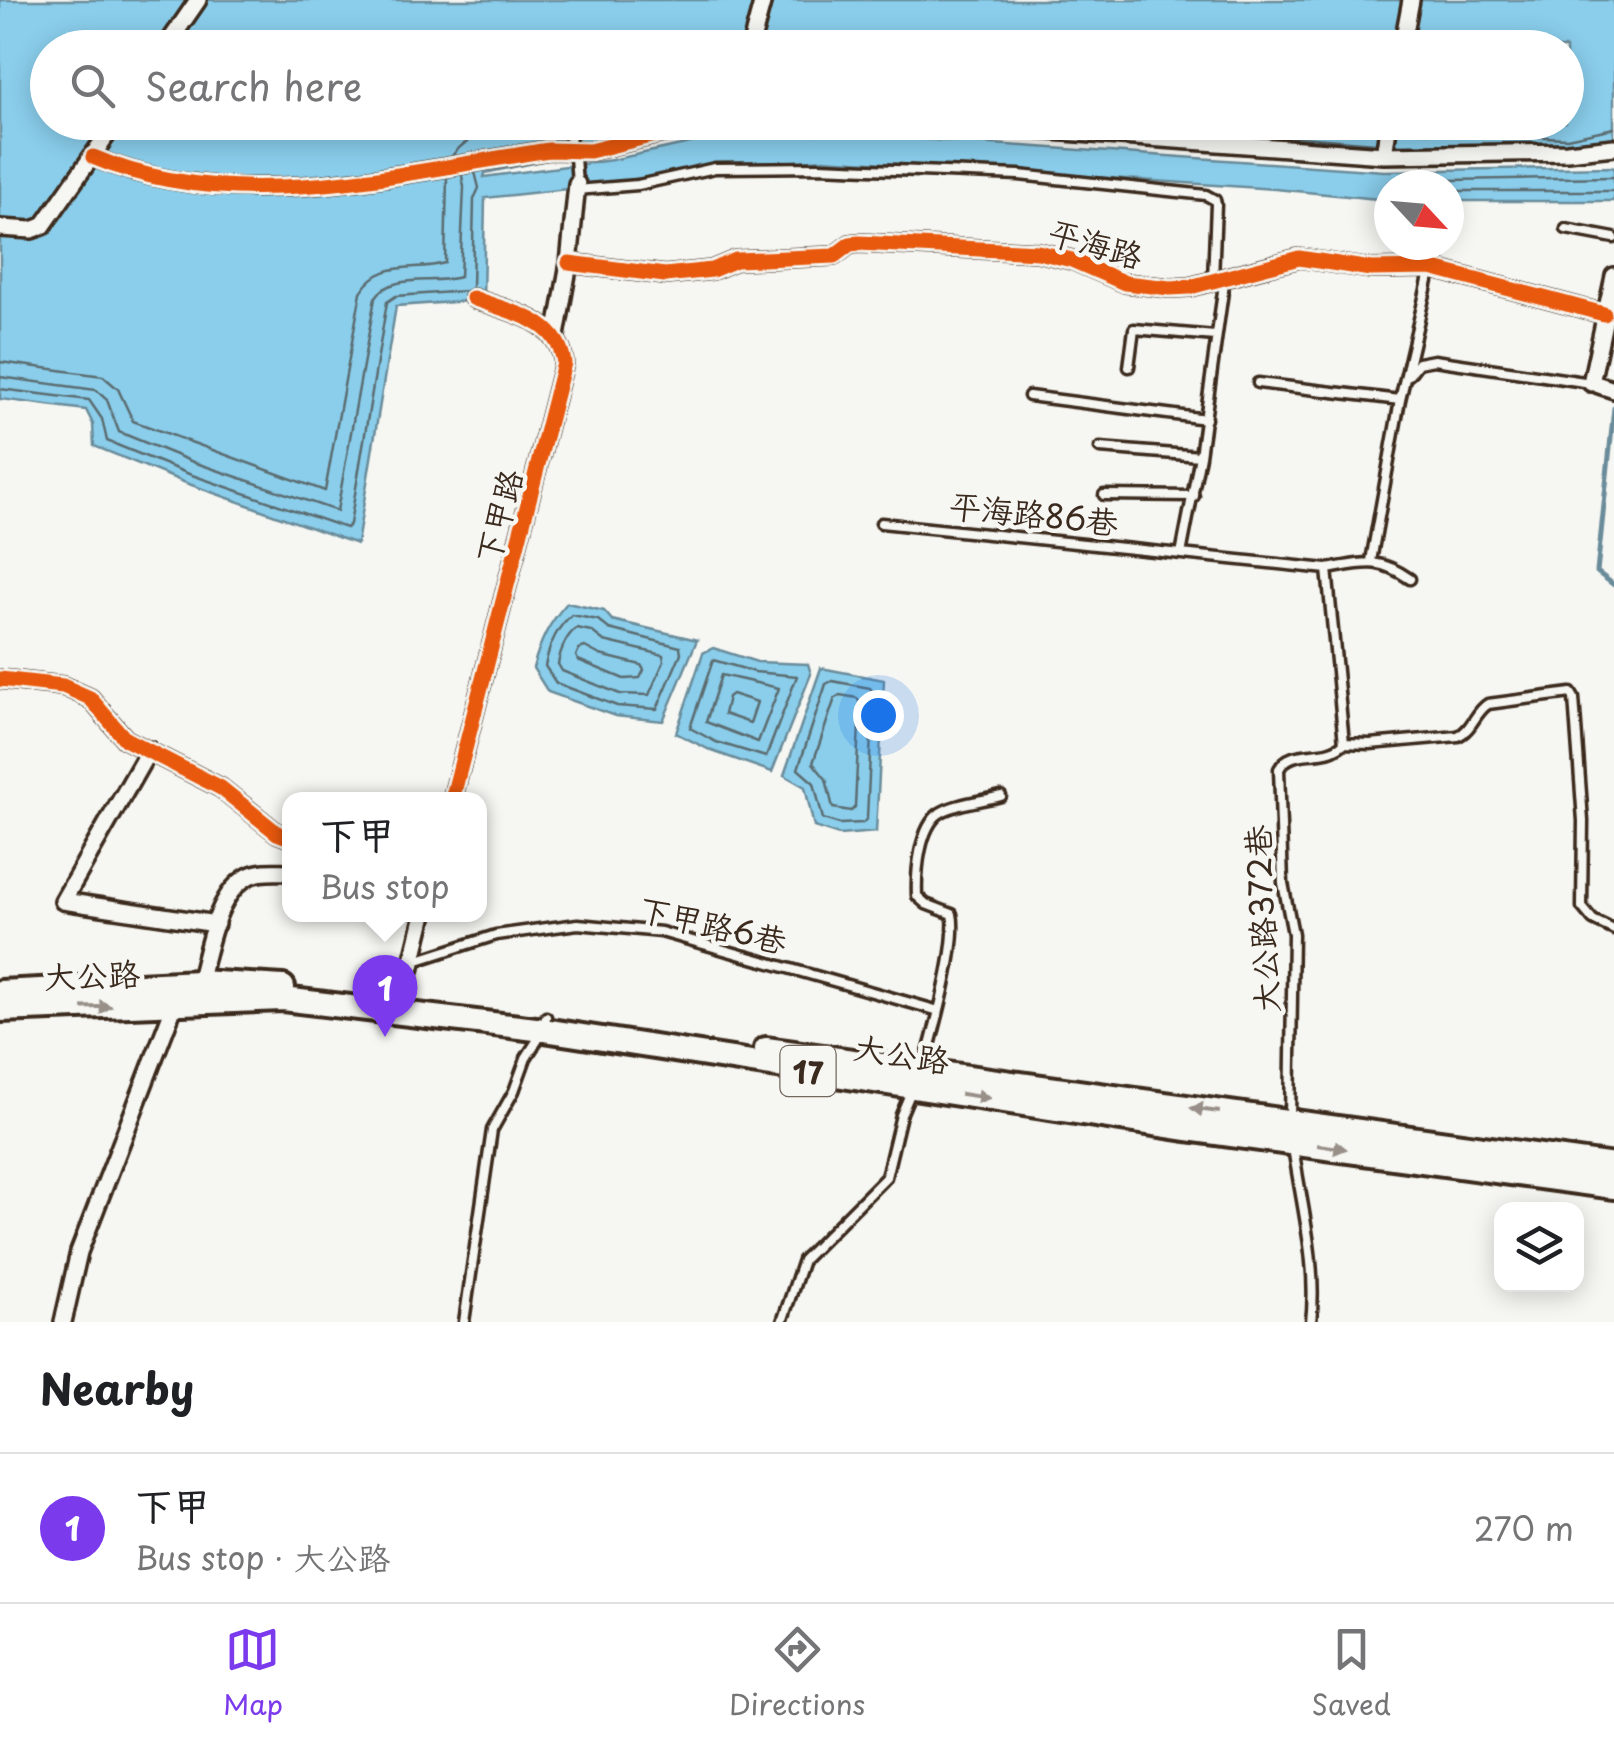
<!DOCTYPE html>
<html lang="en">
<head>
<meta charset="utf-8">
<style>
	:root { --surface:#fff; --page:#f6f6f6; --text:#202124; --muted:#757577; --line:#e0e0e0; --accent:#7c3aed }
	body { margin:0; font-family:"Playpen Sans","LXGW WenKai TC",sans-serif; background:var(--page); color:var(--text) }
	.controls { position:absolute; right:30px; bottom:30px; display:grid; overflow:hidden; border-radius:20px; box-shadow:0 5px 25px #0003 }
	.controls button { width:90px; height:90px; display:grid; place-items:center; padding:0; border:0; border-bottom:2px solid var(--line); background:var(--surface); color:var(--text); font:50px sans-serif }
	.compass { position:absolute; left:1374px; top:170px; width:90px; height:90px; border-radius:50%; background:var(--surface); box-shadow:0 5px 25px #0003; rotate:116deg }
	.you { position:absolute; left:878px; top:715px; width:35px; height:35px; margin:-25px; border:8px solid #fff; border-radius:50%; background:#1a73e8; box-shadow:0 0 0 15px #1a73e833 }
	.badge { display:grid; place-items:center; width:65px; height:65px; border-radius:50%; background:var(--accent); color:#fff; font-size:32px; font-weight:700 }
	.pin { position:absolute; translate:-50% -82px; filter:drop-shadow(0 2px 5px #0008) }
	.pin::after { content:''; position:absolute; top:52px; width:35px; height:30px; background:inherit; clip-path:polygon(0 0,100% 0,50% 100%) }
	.popup { position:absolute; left:282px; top:792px; width:205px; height:130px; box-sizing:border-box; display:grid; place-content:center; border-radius:20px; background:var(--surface); filter:drop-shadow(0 2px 8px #0005); font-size:32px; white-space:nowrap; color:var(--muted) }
	.popup b { font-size:38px; color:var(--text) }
	.popup::after { content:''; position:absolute; left:50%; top:100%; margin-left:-20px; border:20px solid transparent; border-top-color:var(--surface) }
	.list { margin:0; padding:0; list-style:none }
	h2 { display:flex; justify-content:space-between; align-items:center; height:130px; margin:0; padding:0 40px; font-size:42px }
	h2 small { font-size:32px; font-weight:400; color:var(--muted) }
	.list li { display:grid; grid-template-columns:65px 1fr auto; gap:30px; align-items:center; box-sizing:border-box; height:150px; padding:0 40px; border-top:2px solid var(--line) }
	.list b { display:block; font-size:38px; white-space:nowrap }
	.list p { margin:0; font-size:32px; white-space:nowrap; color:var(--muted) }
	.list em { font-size:32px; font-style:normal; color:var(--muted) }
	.icon { flex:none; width:55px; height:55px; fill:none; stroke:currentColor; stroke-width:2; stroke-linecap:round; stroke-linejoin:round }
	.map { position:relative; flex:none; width:1614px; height:1322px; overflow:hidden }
	.search { position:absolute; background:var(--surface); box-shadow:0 5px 25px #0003; left:30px; right:30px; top:30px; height:110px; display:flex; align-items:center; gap:25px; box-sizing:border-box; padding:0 35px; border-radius:55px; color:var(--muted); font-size:38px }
	.sheet { height:280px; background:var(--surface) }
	nav { display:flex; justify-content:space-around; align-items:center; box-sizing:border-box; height:140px; border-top:2px solid var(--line); background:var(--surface); font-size:28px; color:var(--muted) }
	nav a { display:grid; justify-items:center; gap:5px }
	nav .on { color:var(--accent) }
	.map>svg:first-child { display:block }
	.water { fill:#8aceec; stroke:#6a8c9a; stroke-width:2.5 }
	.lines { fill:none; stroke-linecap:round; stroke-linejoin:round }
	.shore { stroke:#5b6c70; stroke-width:2.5 }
	.stream { stroke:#6a8c9a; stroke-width:5 }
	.service-casing { stroke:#3b2a1e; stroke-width:15 }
	.minor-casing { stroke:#3b2a1e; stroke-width:22 }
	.primary-casing { stroke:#3b2a1e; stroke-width:30 }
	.service { stroke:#f6f6f2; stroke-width:8 }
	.minor { stroke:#f6f6f2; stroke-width:15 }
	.primary { stroke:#f6f6f2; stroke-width:22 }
	.cycleway-casing { stroke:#f6f6f2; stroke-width:21 }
	.cycleway { stroke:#e8590c; stroke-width:15 }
	.oneway { fill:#989088 }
	.labels { text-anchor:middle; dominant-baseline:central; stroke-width:9; stroke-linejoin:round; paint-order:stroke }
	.shield { fill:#f6f6f2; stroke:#73675e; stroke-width:2.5 }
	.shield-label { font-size:30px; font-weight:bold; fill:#3b2a1e }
	.street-label { font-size:32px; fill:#3b2a1e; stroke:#f6f6f2 }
</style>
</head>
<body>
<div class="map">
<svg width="1614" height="1322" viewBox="0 0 1614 1322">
	<rect width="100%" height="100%" fill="#f6f6f2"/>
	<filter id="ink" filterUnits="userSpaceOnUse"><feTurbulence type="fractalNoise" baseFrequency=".01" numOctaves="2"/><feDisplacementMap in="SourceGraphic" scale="20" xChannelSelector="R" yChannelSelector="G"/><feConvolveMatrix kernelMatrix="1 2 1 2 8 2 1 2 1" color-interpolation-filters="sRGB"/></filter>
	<g filter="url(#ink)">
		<path class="water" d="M 0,0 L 1614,0 L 1614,149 L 1570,161 L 1338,151 L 978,123 L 1566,122 L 1566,48 L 48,48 L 48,122 L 744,123 L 669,134 L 485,173 L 484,177 L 612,160 L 708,139 L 836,133 L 1384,171 L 1614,167 L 1614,201 L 1449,201 L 1449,185 L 1389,185 L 1389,200 L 1275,189 L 824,159 L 703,168 L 594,186 L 485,198 L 483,300 L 396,306 L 357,544 L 186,483 L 94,446 L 93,424 L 86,410 L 0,399 Z
			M 567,603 L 604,611 L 612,620 L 697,640 L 663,721 L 615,716 L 548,692 L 533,668 C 540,641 549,623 567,603 Z
			M 713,648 L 757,662 L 808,664 L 811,674 L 772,772 L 712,751 L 676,733 L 703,653 Z
			M 821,668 L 884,680 L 876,832 L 839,835 L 814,827 L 805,787 L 784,775 Z"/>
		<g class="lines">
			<path class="shore" d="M 1113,122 L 1376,143
				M 1266,122 L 1378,130
				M 1398,131 L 1567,138 L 1614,128
				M 452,156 C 470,129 513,129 543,122
				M 1389,190 L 1387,184 L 1391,181 L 1614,177
				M 1449,191 L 1614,191
				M 472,288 L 474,199 L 479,188 L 475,172
				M 0,362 L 103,376 L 118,389 L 133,421 L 325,491 L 361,292 C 380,259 414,272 445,263 L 447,177
				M 0,377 L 96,390 L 107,400 L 119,432 L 193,462 L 337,511 L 375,298 C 392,272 433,285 460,277 L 464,187 L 462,175
				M 0,389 L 89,400 L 102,419 L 107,441 L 189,474 L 346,528 L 350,524 L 387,302 L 396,296 L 466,291
				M 572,615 L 598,620 L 609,629 L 680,647 L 681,653 L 657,709 L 617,706 L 556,683 L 545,666 C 549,646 556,627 572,615 Z
				M 577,628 L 591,631 L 604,641 L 663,655 L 664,661 L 649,695 L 620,694 L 562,671 L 558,664 C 560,651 566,635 577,628 Z
				M 585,647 L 600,655 L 641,665 L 644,670 L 640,678 L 624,679 L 578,660 L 576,656 L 579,649 Z
				M 713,660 L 755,672 L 797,676 L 766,757 L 716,742 L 690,728 Z
				M 721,675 L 779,688 L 758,742 L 706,722 Z
				M 832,681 L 870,688 L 873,692 L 867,818 L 863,823 L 840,824 L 823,819 L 814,783 L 798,769 L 826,684 Z
				M 732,694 L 757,702 L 750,723 L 724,714 L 728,697 Z
				M 840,695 L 857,698 L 860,703 L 855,807 L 851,811 L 833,808 L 826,779 L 813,763 L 835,698 Z"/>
			<path class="stream" d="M 1614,408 L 1597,572 L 1614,585"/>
			<g class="service-casing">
				<path id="service" d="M 566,122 L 575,157 L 577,184
					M 576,190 L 638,185 L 715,168 L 819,167 L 1019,175 L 1206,195 L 1215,200 L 1216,204 L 1213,280
					M 1566,229 L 1614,238
					M 1129,367 L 1134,329 L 1215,336
					M 1409,375 L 1418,363 L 1434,360 L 1591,383
					M 1258,383 L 1400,400
					M 1029,396 L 1206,419
					M 1100,448 L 1200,456
					M 1104,495 L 1194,496
					M 881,523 L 1327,569 C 1364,563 1377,556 1410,579
					M 1181,554 L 1200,456 L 1225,277
					M 1371,561 L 1400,400 L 1431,268
					M 1327,569 L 1344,743
					M 1344,743 L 1370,744 L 1458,736 C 1472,730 1475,712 1488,704 L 1571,693 L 1574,698 L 1583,821 L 1582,907 L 1593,920 L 1614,930
					M 415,961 L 496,935 L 547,928 L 578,924 L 661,932 L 939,1011
					M 924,1068 C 933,1034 959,944 952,914 L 926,904 L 917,896 C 916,873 919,827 940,813 C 956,803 983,801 1001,796
					M 1290,1118 L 1293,934 L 1283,883 L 1279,769 C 1292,745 1325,762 1344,743
					M 1293,1147 C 1301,1203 1318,1265 1311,1322
					M 464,1322 L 492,1130 L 514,1091 L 526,1058 L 544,1030 L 546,1017
					M 782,1322 L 803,1260 L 886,1177 L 901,1115 L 912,1089"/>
			</g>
			<g class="minor-casing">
				<path id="minor" d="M 165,48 L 198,0
					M 750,48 L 763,0
					M 1402,48 L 1411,0
					M 925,122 L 1384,155 L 1567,152 L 1614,147
					M 1384,155 L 1389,122
					M 93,157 C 235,218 403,172 549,150 L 590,151 L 706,122
					M 0,228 L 32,230 L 43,226 L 116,122
					M 569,263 L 665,275 L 712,270 L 736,260 L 834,256 L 850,244 L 859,243 L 1038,252 L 1072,260 L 1125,283 L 1170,288 L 1190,287 L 1299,258 L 1371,269 L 1431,268 L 1604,314
					M 556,336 L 569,263 L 577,184
					M 1591,383 L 1614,276
					M 1599,385 L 1614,390
					M 0,679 L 63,686 L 90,698 L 125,739 L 221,788 L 277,833 L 290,838
					M 149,750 L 63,901 L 216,924
					M 452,800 L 564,363 C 558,318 511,313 473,298
					M 199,982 C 209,949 215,894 249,876 C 261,870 276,872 288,872
					M 400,1012 L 424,914
					M 63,1322 L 79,1252 L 175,1004"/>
			</g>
			<g class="primary-casing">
				<path id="primary" d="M 0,992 L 199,982 L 283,987
					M 0,1010 L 283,999 L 544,1030 L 1186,1129 L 1614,1187
					M 766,1049 L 1614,1166"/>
			</g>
			<use href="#service" class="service"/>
			<use href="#minor" class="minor"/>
			<use href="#primary" class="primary"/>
			<g class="cycleway-casing">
				<path id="cycleway" d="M 93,157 C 235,218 403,172 549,150 L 590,151 L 706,122
					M 569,263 L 665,275 L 712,270 L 736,260 L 834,256 L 850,244 L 859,243 L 1038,252 L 1072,260 L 1125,283 L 1170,288 L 1190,287 L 1299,258 L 1371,269 L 1431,268 L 1604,314
					M 0,679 L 63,686 L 90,698 L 125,739 L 221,788 L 277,833 L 290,838
					M 452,800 L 564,363 C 558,318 511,313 473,298"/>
			</g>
			<use href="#cycleway" class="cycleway"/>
		</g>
		<defs><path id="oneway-solid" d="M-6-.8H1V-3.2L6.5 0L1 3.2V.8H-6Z" transform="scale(2.5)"/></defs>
		<g class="oneway">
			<use href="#oneway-solid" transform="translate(97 1007) rotate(-2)"/>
			<use href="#oneway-solid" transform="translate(975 1096) rotate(9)"/>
			<use href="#oneway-solid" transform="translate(1205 1110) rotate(-172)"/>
			<use href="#oneway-solid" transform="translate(1332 1147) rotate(8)"/>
		</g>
	</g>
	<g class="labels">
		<rect class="shield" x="780.5" y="1046" width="55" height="50" rx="8"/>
		<g class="shield-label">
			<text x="808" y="1071">17</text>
		</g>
		<g class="street-label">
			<text transform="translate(1096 243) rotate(16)">平海路</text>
			<text transform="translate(1034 513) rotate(6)">平海路86巷</text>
			<text transform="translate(498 516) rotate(-75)">下甲路</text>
			<text transform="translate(1261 919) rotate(-93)">大公路372巷</text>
			<text transform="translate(713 924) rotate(13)">下甲路6巷</text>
			<text transform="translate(92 974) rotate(-2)">大公路</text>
			<text transform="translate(902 1053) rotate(9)">大公路</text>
		</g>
	</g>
</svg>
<div class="controls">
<button><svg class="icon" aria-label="layers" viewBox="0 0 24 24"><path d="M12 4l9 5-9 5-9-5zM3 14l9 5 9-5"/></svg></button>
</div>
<svg class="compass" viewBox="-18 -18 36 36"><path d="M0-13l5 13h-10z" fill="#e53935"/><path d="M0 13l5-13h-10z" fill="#757577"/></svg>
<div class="you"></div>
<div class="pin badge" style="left:385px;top:1037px">1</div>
<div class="popup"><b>下甲</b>Bus stop</div>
<div class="search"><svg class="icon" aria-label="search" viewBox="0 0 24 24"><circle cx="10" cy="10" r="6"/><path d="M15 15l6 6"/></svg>Search here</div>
</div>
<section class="sheet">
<h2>Nearby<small></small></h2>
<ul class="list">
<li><span class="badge">1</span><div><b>下甲</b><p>Bus stop · 大公路</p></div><em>270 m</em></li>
</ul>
</section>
<nav>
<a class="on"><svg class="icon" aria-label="map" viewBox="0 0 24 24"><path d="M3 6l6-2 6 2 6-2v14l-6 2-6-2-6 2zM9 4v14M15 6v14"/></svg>Map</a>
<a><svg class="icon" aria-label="directions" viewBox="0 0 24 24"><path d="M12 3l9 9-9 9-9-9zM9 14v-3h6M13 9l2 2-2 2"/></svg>Directions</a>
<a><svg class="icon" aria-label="saved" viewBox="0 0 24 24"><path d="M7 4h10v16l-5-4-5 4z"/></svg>Saved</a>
</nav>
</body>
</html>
